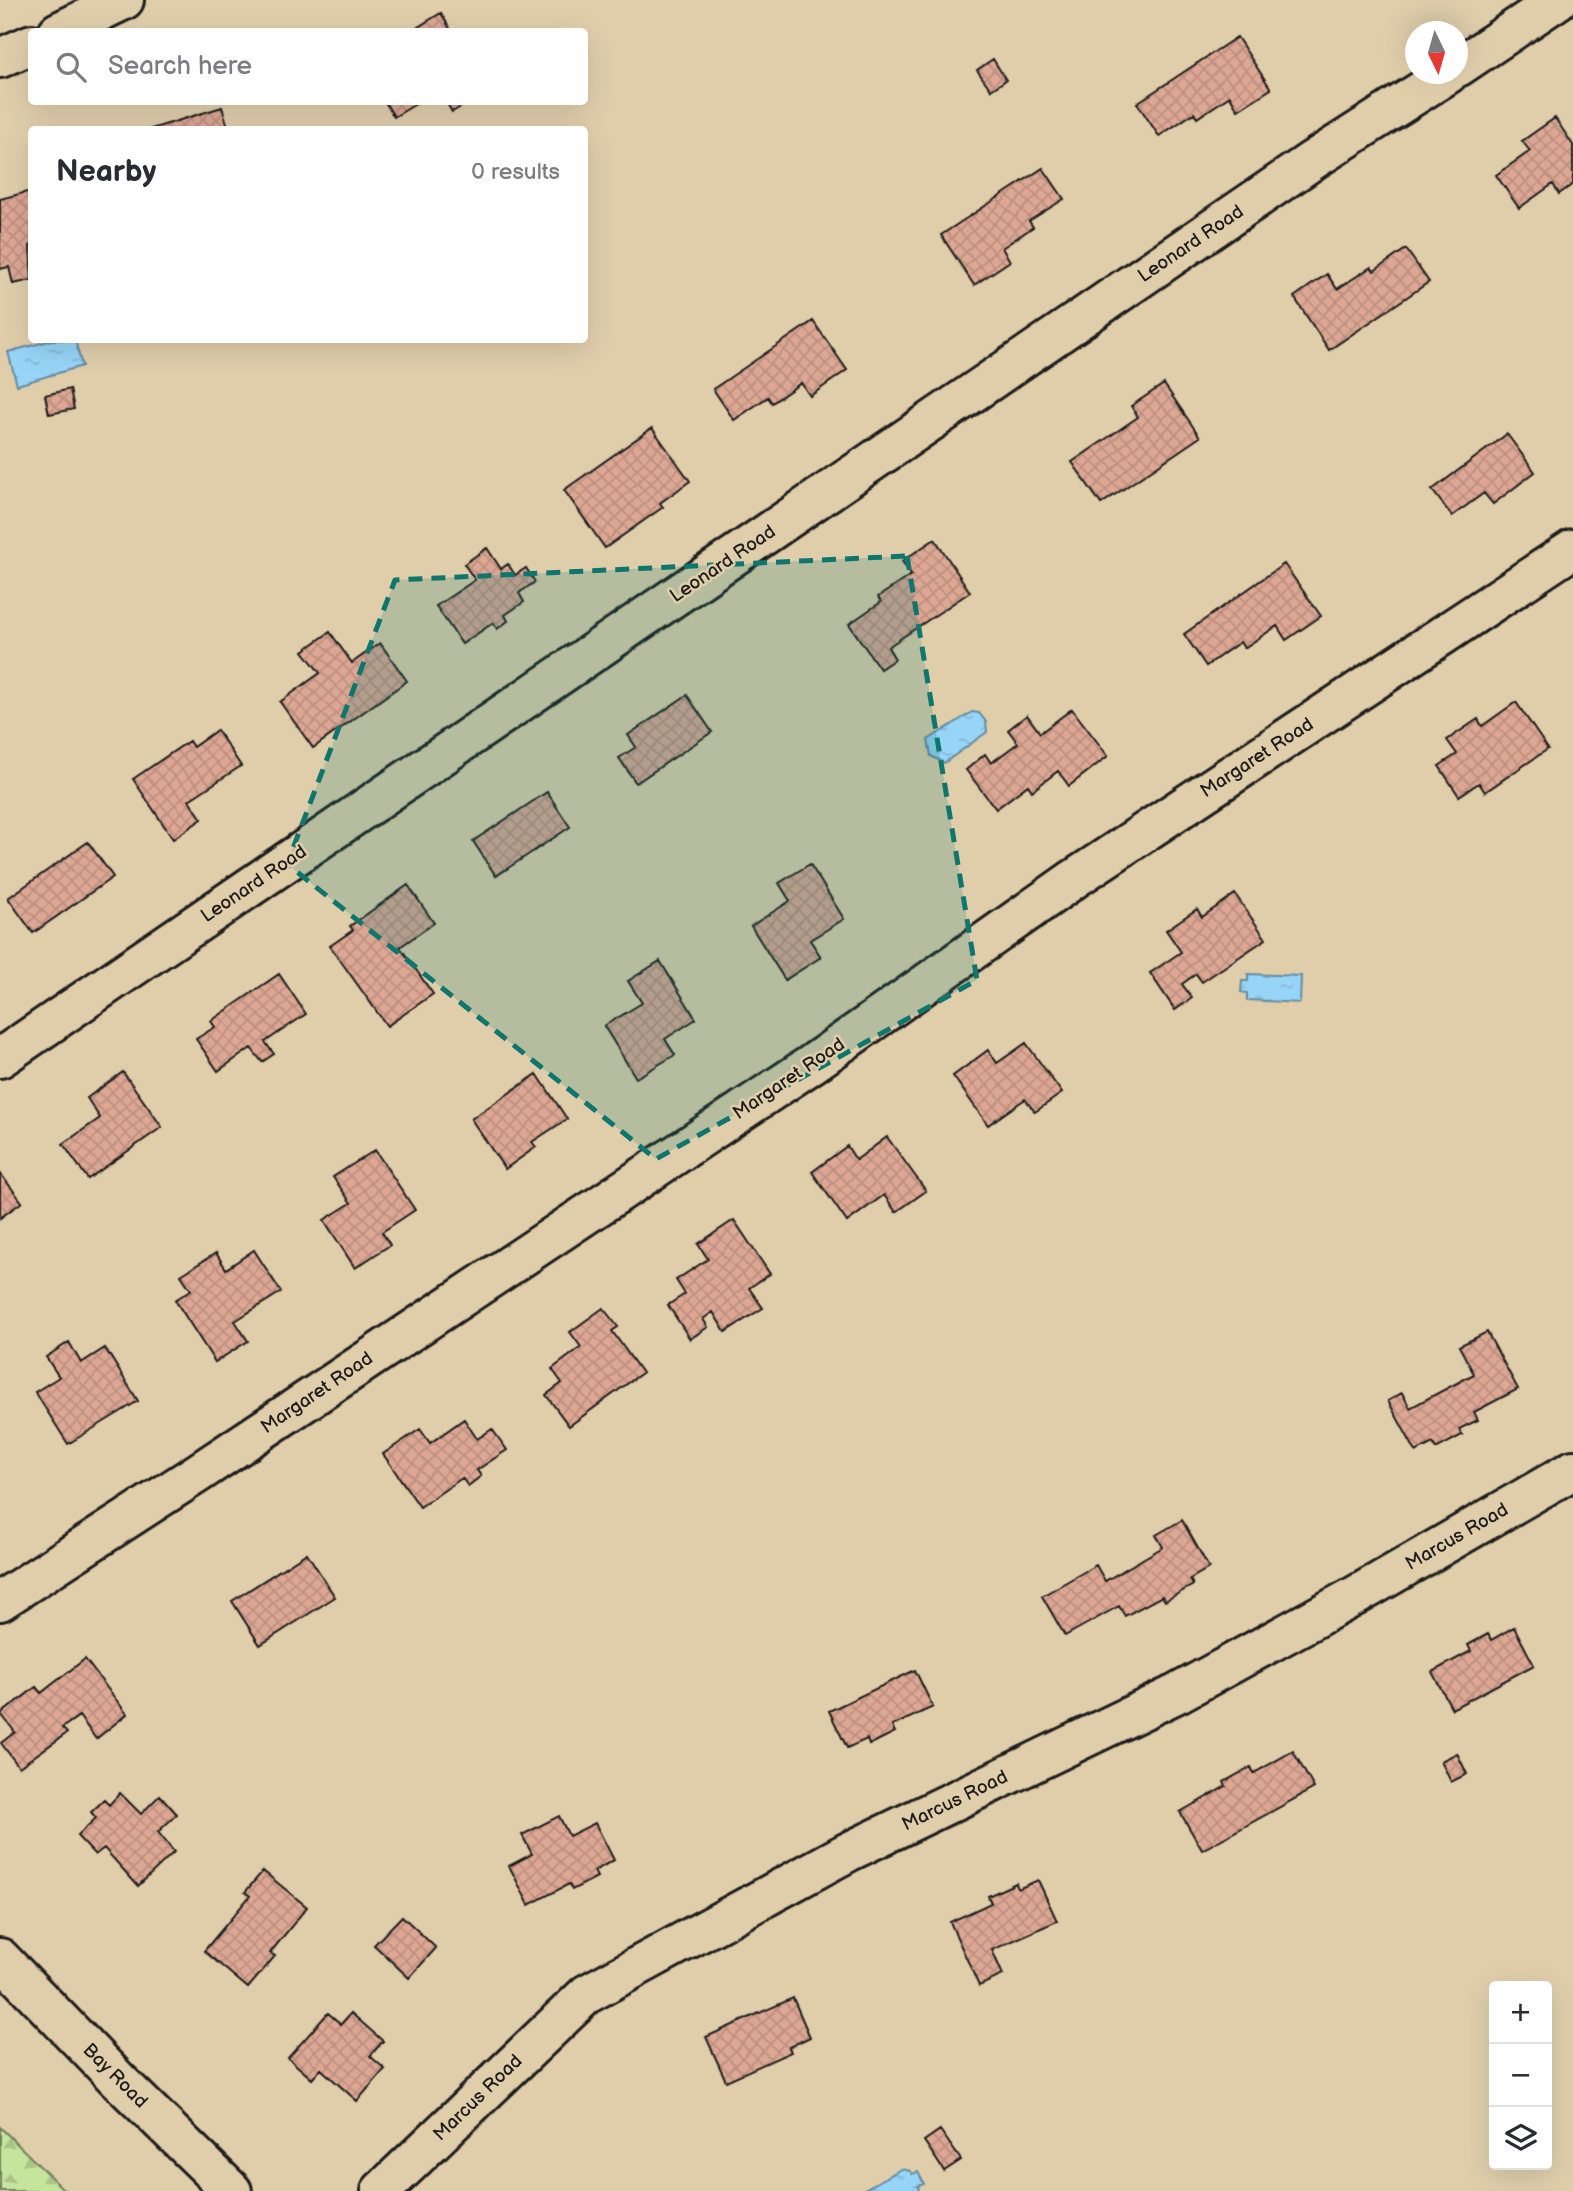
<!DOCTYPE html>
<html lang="en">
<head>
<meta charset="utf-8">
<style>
	:root { --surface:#fff; --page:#f2f2f3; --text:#2b2b33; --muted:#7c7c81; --line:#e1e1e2 }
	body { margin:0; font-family:"Balsamiq Sans",sans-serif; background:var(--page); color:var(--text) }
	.controls { position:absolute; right:21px; bottom:21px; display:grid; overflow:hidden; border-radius:7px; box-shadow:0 7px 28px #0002 }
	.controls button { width:63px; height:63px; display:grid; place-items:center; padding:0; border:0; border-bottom:2px solid var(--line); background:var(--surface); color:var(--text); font:35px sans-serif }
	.compass { position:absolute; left:1405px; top:21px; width:63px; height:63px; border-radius:50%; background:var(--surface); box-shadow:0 7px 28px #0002; rotate:175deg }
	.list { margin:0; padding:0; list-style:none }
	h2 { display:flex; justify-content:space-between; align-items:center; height:91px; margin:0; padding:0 28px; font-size:30px }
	h2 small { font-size:23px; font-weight:400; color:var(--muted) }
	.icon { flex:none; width:38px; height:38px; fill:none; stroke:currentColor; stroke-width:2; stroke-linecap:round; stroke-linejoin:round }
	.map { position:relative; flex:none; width:1573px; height:2191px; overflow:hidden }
	.search { position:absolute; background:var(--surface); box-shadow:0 7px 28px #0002; left:28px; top:28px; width:560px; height:77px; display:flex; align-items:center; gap:18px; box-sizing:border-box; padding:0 24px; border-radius:7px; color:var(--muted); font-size:26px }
	.panel { position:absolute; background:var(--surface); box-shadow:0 7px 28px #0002; left:28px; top:126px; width:560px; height:217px; border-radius:7px }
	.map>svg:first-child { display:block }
	.forest { fill:url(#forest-firs); stroke:#70805c; stroke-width:2 }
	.water { fill:url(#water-ripples); stroke:#668ba0; stroke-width:2 }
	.building { fill:url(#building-cross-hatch); stroke:#1c1c1c; stroke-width:2 }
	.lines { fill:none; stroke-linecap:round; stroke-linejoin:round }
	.street-casing { stroke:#1c1c1c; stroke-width:44 }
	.secondary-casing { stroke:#1c1c1c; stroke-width:44 }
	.street { stroke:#e0ceab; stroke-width:38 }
	.secondary { stroke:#e0ceab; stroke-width:38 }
	.marked { fill:#0f766e; fill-opacity:0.2; stroke:#0f766e; stroke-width:5; stroke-dasharray:14 9; stroke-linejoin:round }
	.labels { text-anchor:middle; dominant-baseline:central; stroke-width:5; stroke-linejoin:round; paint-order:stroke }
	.street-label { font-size:19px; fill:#1c1c1c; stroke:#e0ceab }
</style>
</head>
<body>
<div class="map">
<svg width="1573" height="2191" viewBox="0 0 1573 2191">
	<defs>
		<pattern id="forest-firs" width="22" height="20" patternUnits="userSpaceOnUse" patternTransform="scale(1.75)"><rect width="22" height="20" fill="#c5e49c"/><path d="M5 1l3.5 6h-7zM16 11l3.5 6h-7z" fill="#a9c386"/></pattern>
		<pattern id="water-ripples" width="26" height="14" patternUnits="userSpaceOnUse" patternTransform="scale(1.75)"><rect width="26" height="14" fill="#97d5f8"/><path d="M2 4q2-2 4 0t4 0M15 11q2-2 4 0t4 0" fill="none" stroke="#82b6d4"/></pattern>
		<pattern id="building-cross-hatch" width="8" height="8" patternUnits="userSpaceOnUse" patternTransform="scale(1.75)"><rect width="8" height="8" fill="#dda794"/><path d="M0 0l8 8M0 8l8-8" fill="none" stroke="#bd8f7f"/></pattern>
	</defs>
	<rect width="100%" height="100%" fill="#e0ceab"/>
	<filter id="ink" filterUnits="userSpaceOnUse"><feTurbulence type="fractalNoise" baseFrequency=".0143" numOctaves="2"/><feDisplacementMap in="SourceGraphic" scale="14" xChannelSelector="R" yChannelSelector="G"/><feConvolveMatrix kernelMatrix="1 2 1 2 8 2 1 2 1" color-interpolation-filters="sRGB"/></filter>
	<g filter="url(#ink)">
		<path class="forest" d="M 0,2127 L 65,2191 L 0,2191 Z"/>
		<path class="water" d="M 52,340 L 75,340 L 82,366 L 17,385 L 8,352 Z
			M 972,712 L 979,713 L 986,722 L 987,732 L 944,763 L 931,756 L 928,740 Z
			M 1248,974 L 1301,976 L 1300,1003 L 1247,1000 L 1247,993 L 1241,992 L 1242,981 L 1248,981 Z
			M 901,2169 L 910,2171 L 912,2174 L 918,2172 L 924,2184 L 918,2186 L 919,2191 L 861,2191 Z"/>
		<path class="building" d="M 441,13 L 452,32 L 410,32 Z
			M 1237,37 L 1271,89 L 1238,110 L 1230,96 L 1197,118 L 1194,113 L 1159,136 L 1137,103 Z
			M 993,59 L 1006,80 L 991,90 L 977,70 Z
			M 385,102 L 419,102 L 394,117 Z
			M 446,102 L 470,102 L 452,112 Z
			M 222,107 L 229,130 L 148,130 Z
			M 1555,118 L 1573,145 L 1573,184 L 1559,194 L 1553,184 L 1519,208 L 1496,175 L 1530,151 L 1522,141 Z
			M 1043,168 L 1064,199 L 1029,221 L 1033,227 L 1002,248 L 1010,261 L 974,285 L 941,235 Z
			M 31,191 L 32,245 L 30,246 L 32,280 L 13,284 L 9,267 L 0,269 L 0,199 Z
			M 1406,249 L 1429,282 L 1329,350 L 1294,297 L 1327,274 L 1337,289 L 1371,267 L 1374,271 Z
			M 813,321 L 847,370 L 810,396 L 801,383 L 772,403 L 768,397 L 734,420 L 713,389 Z
			M 1164,384 L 1200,437 L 1101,504 L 1072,462 L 1138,417 L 1131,406 Z
			M 70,389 L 74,409 L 49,414 L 45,395 Z
			M 652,428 L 690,481 L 660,503 L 663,507 L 605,548 L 564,490 Z
			M 1507,434 L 1535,472 L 1493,504 L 1484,493 L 1452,516 L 1432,490 Z
			M 935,539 L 970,592 L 888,647 L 895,659 L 880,669 L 849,624 L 881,602 L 878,597 L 911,575 L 902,561 Z
			M 487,548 L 501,569 L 508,564 L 515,575 L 526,568 L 535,582 L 519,593 L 524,602 L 505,615 L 508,621 L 497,629 L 493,623 L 462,644 L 436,606 L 475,580 L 464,564 Z
			M 1284,564 L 1321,616 L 1286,640 L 1277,626 L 1244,648 L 1240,642 L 1206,666 L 1184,634 Z
			M 330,632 L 352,663 L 380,643 L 407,681 L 313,748 L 280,702 L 320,673 L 303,651 Z
			M 687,695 L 712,732 L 636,783 L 619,758 L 636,747 L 628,735 Z
			M 1516,702 L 1548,749 L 1485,792 L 1479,783 L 1459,796 L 1439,766 L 1457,754 L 1447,740 L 1478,719 L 1482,726 Z
			M 1072,709 L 1108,756 L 1069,786 L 1058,771 L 1032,791 L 1028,785 L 996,809 L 966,770 L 985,754 L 991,763 L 1018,743 L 1008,730 L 1027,715 L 1040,733 Z
			M 217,730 L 241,766 L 189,800 L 202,819 L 173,839 L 133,779 L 189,741 L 193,747 Z
			M 547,792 L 570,827 L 496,876 L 473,841 Z
			M 88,842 L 113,877 L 33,933 L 8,898 Z
			M 810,864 L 844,919 L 810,940 L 821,957 L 785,980 L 751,926 L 790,901 L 779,883 Z
			M 408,885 L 434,923 L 400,947 L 433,994 L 387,1026 L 330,946 L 353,930 L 350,926 Z
			M 1235,894 L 1266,939 L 1202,982 L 1196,974 L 1182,984 L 1192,998 L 1175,1010 L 1150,973 L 1181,952 L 1166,930 L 1197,909 L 1202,917 Z
			M 660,961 L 696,1019 L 665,1039 L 675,1055 L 636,1078 L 604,1026 L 642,1003 L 628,981 Z
			M 279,974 L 306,1014 L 265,1042 L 274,1054 L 262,1062 L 251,1048 L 218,1071 L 196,1039 L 215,1027 L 211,1021 Z
			M 1026,1043 L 1062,1093 L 1035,1112 L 1025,1099 L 988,1125 L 953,1076 L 988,1050 L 997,1063 Z
			M 123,1072 L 162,1127 L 88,1179 L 63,1144 L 100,1118 L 87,1098 Z
			M 537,1074 L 567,1119 L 532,1142 L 536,1147 L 505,1169 L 471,1119 Z
			M 887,1137 L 926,1191 L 896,1212 L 884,1195 L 847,1222 L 812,1172 L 847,1146 L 856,1160 Z
			M 375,1150 L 415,1210 L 382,1232 L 390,1245 L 355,1268 L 324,1220 L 351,1203 L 333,1177 Z
			M 0,1173 L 22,1202 L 0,1218 Z
			M 734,1220 L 770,1274 L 749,1288 L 763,1308 L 725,1332 L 713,1312 L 703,1319 L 708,1327 L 690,1339 L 668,1305 L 685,1294 L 676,1280 L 708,1259 L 698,1244 Z
			M 254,1250 L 281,1292 L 235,1321 L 248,1341 L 215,1362 L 175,1300 L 191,1290 L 181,1275 L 216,1253 L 226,1269 Z
			M 603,1308 L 618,1327 L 612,1331 L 642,1373 L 569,1426 L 546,1395 L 562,1383 L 552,1369 L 581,1347 L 570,1332 Z
			M 1487,1332 L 1518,1389 L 1474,1412 L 1478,1420 L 1459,1429 L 1462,1435 L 1436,1449 L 1433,1443 L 1416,1452 L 1388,1401 L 1402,1393 L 1410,1408 L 1474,1374 L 1459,1346 Z
			M 69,1342 L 81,1363 L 105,1348 L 138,1401 L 68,1444 L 35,1392 L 59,1377 L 46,1357 Z
			M 464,1419 L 477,1439 L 492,1429 L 507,1450 L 477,1470 L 481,1476 L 468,1486 L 462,1478 L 420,1507 L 383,1454 L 420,1429 L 430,1443 Z
			M 1182,1520 L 1209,1568 L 1190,1579 L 1193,1585 L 1165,1601 L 1162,1596 L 1125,1616 L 1119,1606 L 1065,1636 L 1042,1596 L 1096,1565 L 1105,1581 L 1163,1547 L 1156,1535 Z
			M 307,1553 L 335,1597 L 260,1645 L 232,1601 Z
			M 1514,1627 L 1534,1665 L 1452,1709 L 1432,1672 L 1471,1651 L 1468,1645 L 1488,1634 L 1491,1640 Z
			M 85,1659 L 127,1714 L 96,1739 L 79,1716 L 62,1728 L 67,1733 L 19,1767 L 1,1743 L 15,1732 L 1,1714 L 36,1687 L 41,1693 Z
			M 915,1670 L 933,1707 L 892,1726 L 895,1732 L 869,1745 L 867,1739 L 847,1748 L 829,1711 Z
			M 1293,1751 L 1314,1788 L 1202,1850 L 1180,1812 L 1226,1786 L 1224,1782 L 1251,1767 L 1254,1773 Z
			M 1457,1753 L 1467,1774 L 1451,1782 L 1441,1761 Z
			M 120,1793 L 141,1814 L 160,1795 L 177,1814 L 158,1832 L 174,1852 L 138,1886 L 104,1848 L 95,1855 L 77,1836 L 96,1818 L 91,1812 L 104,1800 L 109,1805 Z
			M 559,1816 L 569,1836 L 595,1823 L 614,1860 L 594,1871 L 597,1877 L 572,1890 L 569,1884 L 529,1905 L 509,1866 L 532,1854 L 522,1835 Z
			M 263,1871 L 307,1907 L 270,1953 L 275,1956 L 248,1988 L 204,1951 L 250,1896 L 245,1892 Z
			M 1038,1880 L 1057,1921 L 992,1950 L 1003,1975 L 979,1986 L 950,1922 L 991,1903 L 988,1896 L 1016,1883 L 1018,1889 Z
			M 402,1916 L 436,1948 L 409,1978 L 374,1945 Z
			M 793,1998 L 810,2037 L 789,2047 L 791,2052 L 726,2081 L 706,2037 Z
			M 328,2013 L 341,2024 L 351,2013 L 383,2041 L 370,2056 L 385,2069 L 357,2101 L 321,2069 L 312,2079 L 288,2058 Z
			M 940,2130 L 961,2160 L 944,2171 L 924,2141 Z"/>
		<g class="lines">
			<g class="street-casing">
				<path id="street" d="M 58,32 L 124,0
					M 0,58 L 32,44
					M 1458,67 L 1558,0
					M 0,1058 L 1313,160 L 1448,74
					M 0,1601 L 198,1473 L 812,1064 L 1074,879 L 1573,549
					M 381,2191 L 587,1994 L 848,1852 L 1178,1693 L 1355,1596 L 1573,1470"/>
			</g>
			<g class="secondary-casing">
				<path id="secondary" d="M 0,1958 L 119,2081 L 232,2191"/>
			</g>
			<use href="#street" class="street"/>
			<use href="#secondary" class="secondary"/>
		</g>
	</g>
	<path class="marked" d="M 907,556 L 977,980 L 656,1159 L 287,864 L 395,580 Z"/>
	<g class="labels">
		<g class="street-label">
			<text transform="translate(1191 244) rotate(-34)">Leonard Road</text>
			<text transform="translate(723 564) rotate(-34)">Leonard Road</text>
			<text transform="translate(1257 758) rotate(-33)">Margaret Road</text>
			<text transform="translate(254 884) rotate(-34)">Leonard Road</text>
			<text transform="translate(789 1079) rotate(-34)">Margaret Road</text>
			<text transform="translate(317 1393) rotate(-34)">Margaret Road</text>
			<text transform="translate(1457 1537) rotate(-30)">Marcus Road</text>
			<text transform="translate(955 1801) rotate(-26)">Marcus Road</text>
			<text transform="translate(115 2076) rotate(45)">Bay Road</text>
			<text transform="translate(478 2098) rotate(-44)">Marcus Road</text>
		</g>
	</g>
</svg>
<div class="controls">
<button>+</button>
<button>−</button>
<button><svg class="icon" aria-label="layers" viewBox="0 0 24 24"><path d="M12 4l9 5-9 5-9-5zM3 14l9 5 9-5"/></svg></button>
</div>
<svg class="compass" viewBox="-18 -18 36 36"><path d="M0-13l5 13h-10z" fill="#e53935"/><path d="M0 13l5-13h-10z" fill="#7c7c81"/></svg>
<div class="search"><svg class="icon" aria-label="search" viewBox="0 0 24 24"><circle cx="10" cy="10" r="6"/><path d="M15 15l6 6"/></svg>Search here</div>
<section class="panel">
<h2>Nearby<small>0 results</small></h2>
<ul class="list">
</ul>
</section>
</div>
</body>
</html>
